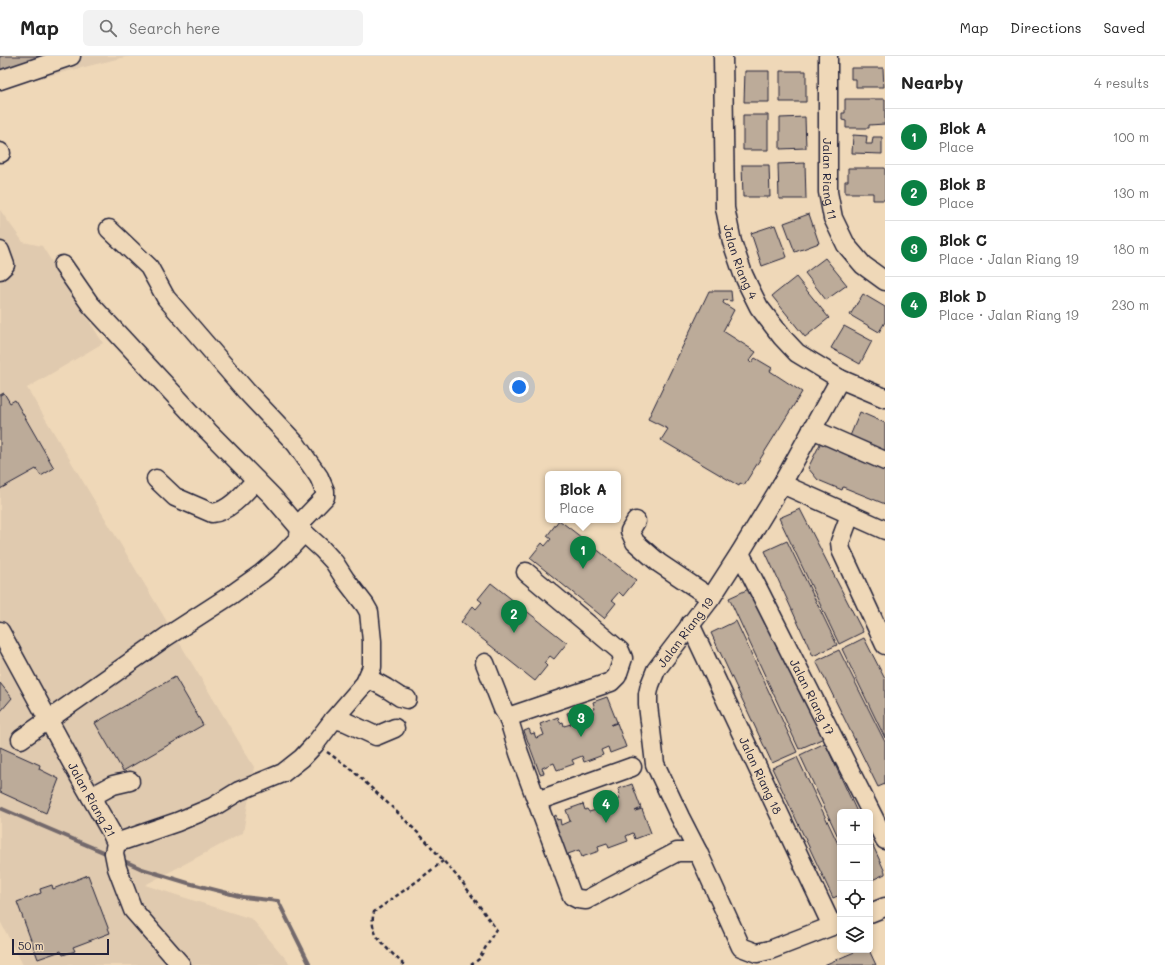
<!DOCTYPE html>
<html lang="en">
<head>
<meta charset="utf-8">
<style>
	:root { --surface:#fff; --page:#f2f2f2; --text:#222; --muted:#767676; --line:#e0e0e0; --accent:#0b8043 }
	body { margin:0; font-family:Mali,sans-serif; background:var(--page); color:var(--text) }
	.controls { position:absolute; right:12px; bottom:12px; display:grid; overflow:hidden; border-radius:6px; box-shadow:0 2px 6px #0003 }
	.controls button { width:36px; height:36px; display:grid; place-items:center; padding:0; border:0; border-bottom:1px solid var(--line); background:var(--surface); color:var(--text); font:20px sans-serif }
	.scale { position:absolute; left:12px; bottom:10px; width:97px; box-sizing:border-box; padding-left:4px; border:2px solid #22223b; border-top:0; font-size:11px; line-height:14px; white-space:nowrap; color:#22223b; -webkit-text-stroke:3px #efd8b8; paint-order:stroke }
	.you { position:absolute; left:519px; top:331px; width:14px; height:14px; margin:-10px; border:3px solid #fff; border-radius:50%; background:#1a73e8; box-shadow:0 0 0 6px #1a73e833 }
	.badge { display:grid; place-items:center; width:26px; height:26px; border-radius:50%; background:var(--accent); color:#fff; font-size:13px; font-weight:700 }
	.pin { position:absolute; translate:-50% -33px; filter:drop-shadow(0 1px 2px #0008) }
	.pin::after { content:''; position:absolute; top:21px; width:14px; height:12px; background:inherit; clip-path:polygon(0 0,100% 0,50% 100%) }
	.popup { position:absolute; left:545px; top:415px; width:76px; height:52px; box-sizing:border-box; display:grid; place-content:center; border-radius:6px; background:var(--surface); filter:drop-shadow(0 1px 3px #0005); font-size:13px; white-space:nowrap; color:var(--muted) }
	.popup b { font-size:15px; color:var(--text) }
	.popup::after { content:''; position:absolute; left:50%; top:100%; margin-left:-8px; border:8px solid transparent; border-top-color:var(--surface) }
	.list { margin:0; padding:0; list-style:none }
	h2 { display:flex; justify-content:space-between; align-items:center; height:52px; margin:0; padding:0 16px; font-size:17px }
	h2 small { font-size:13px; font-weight:400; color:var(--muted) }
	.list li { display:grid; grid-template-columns:26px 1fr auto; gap:12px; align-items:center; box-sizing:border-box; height:56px; padding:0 16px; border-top:1px solid var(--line) }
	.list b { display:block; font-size:15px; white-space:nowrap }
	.list p { margin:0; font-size:13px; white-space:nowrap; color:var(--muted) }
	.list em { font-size:13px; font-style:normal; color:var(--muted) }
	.icon { flex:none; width:22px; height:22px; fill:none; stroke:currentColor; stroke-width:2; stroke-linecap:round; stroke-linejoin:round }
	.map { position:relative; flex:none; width:885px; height:909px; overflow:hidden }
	header { display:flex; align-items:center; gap:24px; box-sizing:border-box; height:56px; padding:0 20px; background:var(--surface); border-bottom:1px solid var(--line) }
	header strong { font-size:19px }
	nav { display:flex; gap:22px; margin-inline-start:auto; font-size:14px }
	.search { width:280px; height:36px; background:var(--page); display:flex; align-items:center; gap:10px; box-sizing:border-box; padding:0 14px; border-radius:6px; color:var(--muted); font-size:15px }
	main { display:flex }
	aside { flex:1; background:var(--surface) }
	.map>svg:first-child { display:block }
	.built { fill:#e0caaf }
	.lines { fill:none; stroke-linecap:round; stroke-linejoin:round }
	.stream { stroke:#73696c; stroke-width:4 }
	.building { fill:#bcab99; stroke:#22223b }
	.minor-casing { stroke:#22223b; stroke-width:21 }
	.path { stroke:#22223b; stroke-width:2.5; stroke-dasharray:4 3; stroke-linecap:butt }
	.minor { stroke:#efd8b8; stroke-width:18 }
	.labels { text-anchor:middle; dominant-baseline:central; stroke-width:3; stroke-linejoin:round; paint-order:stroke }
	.street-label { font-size:12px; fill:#22223b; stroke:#efd8b8 }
</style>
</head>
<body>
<header>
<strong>Map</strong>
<div class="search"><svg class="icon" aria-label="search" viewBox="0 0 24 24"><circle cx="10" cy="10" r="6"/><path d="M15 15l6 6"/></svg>Search here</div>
<nav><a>Map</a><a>Directions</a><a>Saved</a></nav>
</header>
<main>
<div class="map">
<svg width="885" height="909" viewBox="0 0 885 909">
	<rect width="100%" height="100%" fill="#efd8b8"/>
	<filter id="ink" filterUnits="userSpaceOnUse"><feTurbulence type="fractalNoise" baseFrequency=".025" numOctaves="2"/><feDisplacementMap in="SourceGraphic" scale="8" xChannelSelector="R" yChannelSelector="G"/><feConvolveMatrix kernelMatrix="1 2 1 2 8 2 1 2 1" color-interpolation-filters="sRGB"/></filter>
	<g filter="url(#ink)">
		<path class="built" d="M 0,0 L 129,0 L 0,32 Z
			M 0,154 L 23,186 L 42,190 L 103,287 L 27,332 L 254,711 L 243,777 L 145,829 L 252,863 L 291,909 L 23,909 L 0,865 Z"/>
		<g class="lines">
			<path class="stream" d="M 0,752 L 110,799
				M 120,803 L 142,813 L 188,827 L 243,841 L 278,845 L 310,909"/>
		</g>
		<path class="building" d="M 0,0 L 46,0 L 0,14 Z
			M 851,12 L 883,12 L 884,31 L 856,31 L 856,23 L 851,23 Z
			M 745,15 L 769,15 L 769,46 L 744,46 Z
			M 780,15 L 806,15 L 806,46 L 780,46 Z
			M 845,43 L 885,43 L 885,68 L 869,69 L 869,72 L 846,72 L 846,65 L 842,64 L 842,57 L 845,57 Z
			M 743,59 L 768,59 L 768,94 L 743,94 Z
			M 805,61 L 806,92 L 780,93 L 780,62 Z
			M 853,79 L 867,80 L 866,88 L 872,88 L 873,81 L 882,81 L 882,98 L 852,97 Z
			M 805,107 L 806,143 L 779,143 L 778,108 Z
			M 742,109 L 769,109 L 770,141 L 743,141 Z
			M 848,112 L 885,112 L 885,144 L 873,144 L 873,137 L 845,137 L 845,125 L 848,125 Z
			M 809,158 L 819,187 L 795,196 L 784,167 Z
			M 775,169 L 787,201 L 762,210 L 751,177 Z
			M 825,202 L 847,229 L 826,244 L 805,217 Z
			M 796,221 L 829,262 L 805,281 L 772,240 Z
			M 709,235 L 731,235 L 732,245 L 724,244 L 723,247 L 734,254 L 723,275 L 756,296 L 749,305 L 751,307 L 755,302 L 772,312 L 770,315 L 802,336 L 744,429 L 740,427 L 739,430 L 661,384 L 668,373 L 648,363 Z
			M 863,238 L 885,251 L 885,266 L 879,276 L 850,259 Z
			M 844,270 L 872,285 L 860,308 L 831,292 Z
			M 4,337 L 10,347 L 15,344 L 54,412 L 41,420 L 36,413 L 0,433 L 0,339 Z
			M 860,356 L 885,367 L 885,400 L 848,385 Z
			M 822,384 L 885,412 L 885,448 L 843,431 L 842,434 L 818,424 L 808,412 Z
			M 800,453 L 863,576 L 839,588 L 779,462 Z
			M 559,464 L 636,524 L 623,540 L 619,536 L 612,544 L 616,547 L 604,562 L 530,502 L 542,487 L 545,490 L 551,483 L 547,480 Z
			M 787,485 L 837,589 L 813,600 L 765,495 Z
			M 491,527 L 567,587 L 554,603 L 550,600 L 544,607 L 547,610 L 535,625 L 461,566 L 473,550 L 476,553 L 482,546 L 478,543 Z
			M 753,531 L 824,682 L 799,693 L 729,542 Z
			M 736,565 L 797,696 L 772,707 L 711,577 Z
			M 864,582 L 885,623 L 885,682 L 842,593 Z
			M 839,594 L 885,686 L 885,728 L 878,731 L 816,605 Z
			M 175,621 L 203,669 L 123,715 L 95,667 Z
			M 0,627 L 12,642 L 1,655 L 0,654 Z
			M 607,641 L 617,666 L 611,669 L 617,667 L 626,691 L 610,697 L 608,691 L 601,694 L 603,699 L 584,706 L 582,700 L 572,704 L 574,708 L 557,714 L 554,707 L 542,712 L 544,717 L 540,718 L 524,675 L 529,673 L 531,678 L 534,677 L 536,682 L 544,679 L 540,668 L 558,661 L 560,667 L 563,666 L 564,670 L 571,668 L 567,657 L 586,651 L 588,655 L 590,655 L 591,658 L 594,657 L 593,653 L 595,653 L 593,646 Z
			M 825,687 L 857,756 L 840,756 L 840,785 L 800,699 Z
			M 0,691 L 40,709 L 39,713 L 59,723 L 46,757 L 0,736 Z
			M 797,701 L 840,792 L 840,839 L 833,842 L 772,712 Z
			M 632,728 L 641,752 L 635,755 L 642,753 L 651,777 L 635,783 L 633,777 L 626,780 L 628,785 L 609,792 L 607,787 L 598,790 L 599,795 L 582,801 L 579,794 L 568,798 L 570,803 L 568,805 L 553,761 L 556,759 L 557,764 L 560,763 L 561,769 L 570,765 L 566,754 L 583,748 L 585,754 L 587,753 L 589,756 L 596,754 L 593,744 L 611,737 L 612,742 L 614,741 L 616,745 L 620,743 L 618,740 L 620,739 L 618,733 Z
			M 870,783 L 885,816 L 885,818 L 870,825 Z
			M 88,819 L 110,877 L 73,891 L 75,895 L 63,899 L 61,895 L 38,903 L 17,846 L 41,837 L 40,833 L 52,829 L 53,833 Z
			M 859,894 L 869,894 L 876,909 L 824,909 Z"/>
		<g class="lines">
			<g class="minor-casing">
				<g id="minor">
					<path id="s1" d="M 723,0 L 725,152 L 732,186 L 743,218 L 749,231 L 759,251 L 782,281 L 797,297 L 840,323 L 885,342"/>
					<path id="s2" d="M 828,0 L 828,136 L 833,162 L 846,189 L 863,209 L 885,225"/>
					<path d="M 0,24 L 71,0"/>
					<path d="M 0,96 L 1,97"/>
					<path d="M 0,195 L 5,209 L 0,214"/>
					<path d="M 63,209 L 90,248 L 208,375 L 272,440 L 301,474 L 322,493 L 334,506 L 345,523 L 365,549 L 369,556 L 372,585 L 372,611 L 365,627 L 334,663 L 315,688 L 302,702 L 283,717 L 239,735 L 213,751 L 177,766 L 116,787"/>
					<path d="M 840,323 L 782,428 L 740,497 L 711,542 L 656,614 L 650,629 L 648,638 L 648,649 L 655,708 L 680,761 L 698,796 L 741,891 L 757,897 L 770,894 L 840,867"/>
					<path d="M 812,373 L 885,405"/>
					<path d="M 156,423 L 175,441 L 212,457 C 229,456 245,436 256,424"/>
					<path d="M 782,428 L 885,474"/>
					<path d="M 850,459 L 840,486 L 841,494 L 885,589"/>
					<path d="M 636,465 L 630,475 L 635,486 L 659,507 L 711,542"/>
					<path id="s3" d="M 740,497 L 885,784"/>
					<path id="s4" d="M 690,568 L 832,870"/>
					<path id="s5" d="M 0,575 L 79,720 L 111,776 L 116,787 L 114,797 L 117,812 L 133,854 L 181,909"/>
					<path d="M 485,607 L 503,653 L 508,661 L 519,697 L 572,840 L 578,843 L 586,844 L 677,796 L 698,796"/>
					<path d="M 368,622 L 386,632 L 400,641 L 407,643"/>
					<path d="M 508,661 L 611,626 L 617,620 L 623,602 L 620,595 L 526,516"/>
					<path d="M 334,663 L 346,666 L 376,680 L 395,672"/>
					<path d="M 21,683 L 166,581 L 231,539 L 262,517 L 283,499 L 298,483 L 303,464 L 325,441 L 325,435 L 319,421 L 296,388 L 247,336 L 166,242 L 149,211 L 109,173"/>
					<path d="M 91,741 L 113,729 L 130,725"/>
					<path d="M 537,745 L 632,711"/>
					<path d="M 870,857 L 885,851"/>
				</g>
			</g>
			<path class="path" d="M 327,696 L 351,713 L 394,753 L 427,786 L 462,826 L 496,873 L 479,903 L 471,909
				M 404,909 C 389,893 367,880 374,856 L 420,823 L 443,805"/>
			<use href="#minor" class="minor"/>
		</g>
	</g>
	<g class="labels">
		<g class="street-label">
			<text stroke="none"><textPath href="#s2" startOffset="123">Jalan Riang 11</textPath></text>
			<text stroke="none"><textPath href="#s1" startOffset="208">Jalan Riang 4</textPath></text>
			<text transform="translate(685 576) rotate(-53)">Jalan Riang 19</text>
			<text stroke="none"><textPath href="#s3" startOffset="161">Jalan Riang 17</textPath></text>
			<text stroke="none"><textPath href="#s4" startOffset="167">Jalan Riang 18</textPath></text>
			<text stroke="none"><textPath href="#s5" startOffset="192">Jalan Riang 21</textPath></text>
		</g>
	</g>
</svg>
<div class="controls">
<button>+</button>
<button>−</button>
<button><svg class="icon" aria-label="locate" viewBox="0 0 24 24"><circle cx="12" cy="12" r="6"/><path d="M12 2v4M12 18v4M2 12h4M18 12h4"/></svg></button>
<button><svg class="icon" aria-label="layers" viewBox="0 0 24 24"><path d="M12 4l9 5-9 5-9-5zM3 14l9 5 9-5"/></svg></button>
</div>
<div class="scale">50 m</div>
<div class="you"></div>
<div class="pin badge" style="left:583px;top:513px">1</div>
<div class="popup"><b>Blok A</b>Place</div>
<div class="pin badge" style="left:514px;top:577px">2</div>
<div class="pin badge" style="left:581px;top:681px">3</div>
<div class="pin badge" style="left:606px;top:767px">4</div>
</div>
<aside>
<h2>Nearby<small>4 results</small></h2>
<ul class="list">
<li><span class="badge">1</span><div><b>Blok A</b><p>Place</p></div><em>100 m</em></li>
<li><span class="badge">2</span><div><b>Blok B</b><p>Place</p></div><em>130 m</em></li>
<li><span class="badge">3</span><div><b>Blok C</b><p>Place · Jalan Riang 19</p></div><em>180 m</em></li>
<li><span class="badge">4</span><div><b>Blok D</b><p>Place · Jalan Riang 19</p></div><em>230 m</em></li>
</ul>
</aside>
</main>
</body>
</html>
